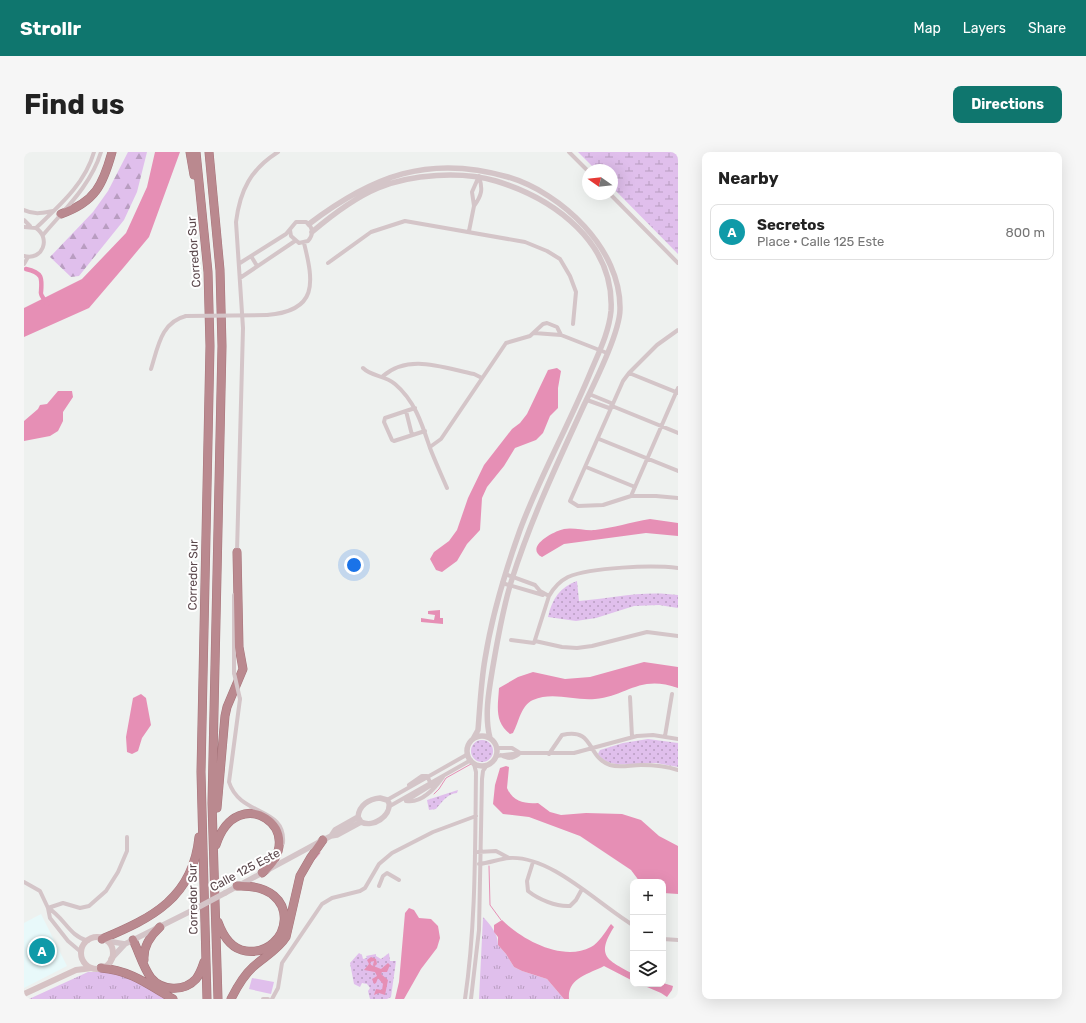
<!DOCTYPE html>
<html lang="en">
<head>
<meta charset="utf-8">
<style>
	:root { --surface:#fff; --page:#f6f6f6; --text:#222; --muted:#767676; --line:#e0e0e0; --accent:#0f766e }
	body { margin:0; font-family:Rubik,sans-serif; background:var(--page); color:var(--text) }
	.controls { position:absolute; right:12px; bottom:12px; display:grid; overflow:hidden; border-radius:8px; box-shadow:0 4px 16px #0002 }
	.controls button { width:36px; height:36px; display:grid; place-items:center; padding:0; border:0; border-bottom:1px solid var(--line); background:var(--surface); color:var(--text); font:20px sans-serif }
	.compass { position:absolute; left:558px; top:12px; width:36px; height:36px; border-radius:50%; background:var(--surface); box-shadow:0 4px 16px #0002; rotate:284deg }
	.you { position:absolute; left:330px; top:413px; width:14px; height:14px; margin:-10px; border:3px solid #fff; border-radius:50%; background:#1a73e8; box-shadow:0 0 0 6px #1a73e833 }
	.badge { display:grid; place-items:center; width:26px; height:26px; border-radius:50%; background:var(--accent); color:#fff; font-size:13px; font-weight:700 }
	.pin { position:absolute; translate:-50% -50%; border:2px solid #fff; box-shadow:0 1px 4px #0006 }
	.list { margin:0; padding:0; list-style:none }
	h2 { display:flex; justify-content:space-between; align-items:center; height:52px; margin:0; padding:0 16px; font-size:17px }
	h2 small { font-size:13px; font-weight:400; color:var(--muted) }
	.list li { display:grid; grid-template-columns:26px 1fr auto; gap:12px; align-items:center; box-sizing:border-box; height:56px; margin:0 8px 8px; padding:0 8px; border:1px solid var(--line); border-radius:8px }
	.list b { display:block; font-size:15px; white-space:nowrap }
	.list p { margin:0; font-size:13px; white-space:nowrap; color:var(--muted) }
	.list em { font-size:13px; font-style:normal; color:var(--muted) }
	.icon { flex:none; width:22px; height:22px; fill:none; stroke:currentColor; stroke-width:2; stroke-linecap:round; stroke-linejoin:round }
	.map { position:relative; flex:none; width:654px; height:847px; overflow:hidden; border-radius:8px }
	header { display:flex; align-items:center; gap:24px; box-sizing:border-box; height:56px; padding:0 20px; background:var(--accent); color:#fff }
	header strong { font-size:19px }
	nav { display:flex; gap:22px; margin-inline-start:auto; font-size:14px }
	.intro { display:flex; align-items:center; justify-content:space-between; box-sizing:border-box; height:96px; padding:0 24px }
	h1 { margin:0; font-size:28px }
	.button { padding:10px 18px; border-radius:8px; background:var(--accent); color:#fff; font-size:14px; font-weight:700 }
	main { display:flex; gap:24px; padding:0 24px }
	aside { flex:1; background:var(--surface); border-radius:8px; box-shadow:0 4px 16px #0002 }
	.map>svg:first-child { display:block }
	.commercial { fill:#e8f9fa }
	.grass { fill:url(#grass-tufts) }
	.forest { fill:url(#forest-firs) }
	.wetland { fill:url(#wetland-marsh) }
	.park { fill:url(#park-dots) }
	.garden { fill:#e0bfec }
	.water { fill:#e68fb5 }
	.lines { fill:none; stroke-linecap:round; stroke-linejoin:round }
	.stream { stroke:#e68fb5; stroke-width:1 }
	.canal { stroke:#e68fb5; stroke-width:4.5 }
	.motorway-casing { stroke:#a6747a; stroke-width:9 }
	.minor { stroke:#d4c5c8; stroke-width:4 }
	.tertiary { stroke:#d4c5c8; stroke-width:5.5 }
	.secondary { stroke:#d6c2c4; stroke-width:6 }
	.motorway { stroke:#ba898f; stroke-width:8 }
	.minor-bridge { stroke:#d4c5c8; stroke-width:4 }
	.tertiary-bridge { stroke:#d4c5c8; stroke-width:5.5 }
	.labels { text-anchor:middle; dominant-baseline:central; stroke-width:4; stroke-linejoin:round; paint-order:stroke }
	.street-label { font-size:12px; fill:#5a474b; stroke:#fff }
</style>
</head>
<body>
<header>
<strong>Strollr</strong>
<nav><a>Map</a><a>Layers</a><a>Share</a></nav>
</header>
<div class="intro"><h1>Find us</h1><a class="button">Directions</a></div>
<main>
<div class="map">
<svg width="654" height="847" viewBox="0 0 654 847">
	<defs>
		<pattern id="grass-tufts" width="24" height="20" patternUnits="userSpaceOnUse"><rect width="24" height="20" fill="#e0bfec"/><path d="M3 7l-1-3M5 7V3M7 7l1-3M15 17l-1-3M17 17v-4M19 17l1-3" fill="none" stroke="#b99dc1"/></pattern>
		<pattern id="forest-firs" width="22" height="20" patternUnits="userSpaceOnUse"><rect width="22" height="20" fill="#e0bfec"/><path d="M5 1l3.5 6h-7zM16 11l3.5 6h-7z" fill="#b99dc1"/></pattern>
		<pattern id="wetland-marsh" width="20" height="14" patternUnits="userSpaceOnUse"><rect width="20" height="14" fill="#e0bfec"/><path d="M1 5h8M5 5V1M11 12h8M15 12V8" fill="none" stroke="#b99dc1"/></pattern>
		<pattern id="park-dots" width="8" height="8" patternUnits="userSpaceOnUse"><rect width="8" height="8" fill="#e0bfec"/><path d="M2 2h.1M6 6h.1" fill="none" stroke="#b99dc1" stroke-width="1.8" stroke-linecap="round"/></pattern>
	</defs>
	<rect width="100%" height="100%" fill="#eef1ef"/>
	<path class="commercial" d="M 17,762 L 43,814 L 0,836 L 0,771 Z"/>
	<path class="grass" d="M 459,765 C 467,773 474,782 474,793 L 482,802 L 490,815 L 498,819 L 523,827 L 540,847 L 455,847 Z
		M 64,820 L 82,820 L 107,826 L 142,847 L 5,847 Z"/>
	<path class="forest" d="M 104,0 L 123,0 L 113,40 L 100,68 L 55,124 L 47,125 L 26,105 L 69,60 L 84,39 Z"/>
	<path class="wetland" d="M 554,0 L 654,0 L 654,102 L 588,35 L 588,18 L 572,18 Z"/>
	<path class="park" d="M 553,429 L 555,449 C 588,446 621,438 654,443 L 654,456 L 635,453 L 610,454 L 572,466 L 552,469 L 524,465 C 528,447 536,435 553,429 Z
		M 624,587 L 654,591 L 654,615 C 647,614 639,612 632,611 C 615,610 585,619 574,602 L 576,598 L 599,591 Z
		M447 599a11 11 0 1 1 22 0a11 11 0 1 1-22 0Z
		M 434,638 L 433,641 C 424,641 417,651 412,657 L 405,658 L 403,648 Z
		M 335,801 L 338,803 L 339,807 L 343,806 L 342,804 L 352,802 L 352,804 L 357,807 L 365,801 L 366,809 L 372,809 L 367,845 L 363,847 L 346,847 L 344,839 L 346,836 L 343,832 L 338,831 L 336,835 L 330,832 L 326,811 Z"/>
	<path class="garden" d="M 228,826 L 250,830 L 247,842 L 225,837 Z"/>
	<path class="water" d="M 131,0 L 156,0 L 125,85 L 100,115 L 65,156 L 0,185 L 0,156 L 58,127 L 102,81 L 123,35 Z
		M 533,216 L 537,219 L 534,236 L 534,256 L 526,264 L 519,281 L 512,288 L 491,296 L 480,314 L 463,335 L 458,346 L 456,378 L 443,392 L 433,409 L 418,420 L 412,418 L 406,407 L 410,400 L 425,389 L 433,378 L 444,346 L 460,313 L 488,277 L 496,271 L 503,262 L 524,218 Z
		M 34,239 L 48,239 L 49,245 L 39,260 L 39,269 L 34,279 L 26,284 L 0,289 L 0,269 L 14,257 L 16,253 L 23,252 Z
		M 626,367 L 654,371 L 654,384 L 622,381 L 540,392 L 518,405 C 500,395 530,379 540,377 C 549,375 561,379 571,378 C 589,376 607,370 626,367 Z
		M 416,458 L 416,466 L 419,466 L 419,472 L 397,470 L 397,466 L 410,468 L 411,463 L 404,462 L 404,459 Z
		M 620,510 L 654,515 L 654,536 C 616,522 603,544 571,547 C 550,549 529,539 509,548 C 497,553 495,570 489,581 L 486,582 C 470,570 474,554 475,536 L 494,525 L 509,520 L 541,527 L 566,525 Z
		M 117,542 L 122,546 L 127,573 L 118,586 L 114,599 L 108,602 L 103,600 L 102,585 L 109,546 Z
		M 482,614 L 485,615 L 483,636 C 489,650 501,652 514,651 L 526,660 L 537,663 L 562,661 L 598,662 L 617,668 L 635,684 L 654,694 L 654,742 L 639,741 L 639,730 L 616,730 L 607,718 L 556,684 L 505,665 L 479,662 L 469,652 L 471,633 L 476,616 Z
		M 385,756 L 390,758 L 395,766 L 407,767 L 414,774 L 416,786 L 413,796 L 397,817 L 380,847 L 371,847 L 375,830 L 381,761 Z
		M 478,768 C 498,788 539,810 567,795 C 575,791 581,780 587,772 L 590,775 C 571,805 584,808 609,822 L 609,829 L 580,814 C 565,822 543,826 545,847 L 540,847 L 523,827 L 498,819 L 490,815 L 482,802 L 474,793 L 474,785 L 470,780 L 470,773 Z
		M 347,805 L 352,807 L 353,812 L 351,814 L 349,813 L 350,809 L 346,810 L 347,813 L 357,817 L 364,811 L 366,813 L 363,820 L 358,820 L 357,822 L 364,828 L 361,843 L 355,841 L 350,843 L 352,837 L 358,838 L 359,832 L 354,826 L 352,831 L 350,832 L 348,827 L 353,824 L 351,820 L 340,818 L 345,812 L 343,808 Z
		M 639,831 L 649,834 L 648,838 L 643,845 L 637,841 L 616,832 Z"/>
	<g class="lines">
		<path class="stream" d="M 410,642 L 415,637 L 422,626 L 447,612
			M 290,708 L 296,701
			M 465,714 L 466,753 L 477,768"/>
		<path class="canal" d="M 2,117 C 19,121 18,126 17,140 C 16,143 21,148 23,152"/>
		<g class="motorway-casing">
			<path id="motorway" d="M 166,0 L 170,23
				M 172,0 L 184,120 L 186,194 L 177,620 L 183,847
				M 185,0 L 196,118 L 198,194 L 188,651 L 194,847
				M 37,62 C 71,50 79,33 88,0
				M 193,656 L 201,564 L 203,555 L 219,517 L 215,495 L 213,400
				M 192,693 C 213,627 289,679 238,721
				M 194,770 C 199,784 207,797 222,799 C 267,805 282,731 213,734
				M 78,787 C 128,766 169,746 175,685
				M 109,788 C 115,800 119,815 127,826 C 138,839 160,840 172,827 C 176,822 178,816 180,810
				M 120,808 C 119,794 126,784 136,775
				M 77,816 C 106,818 125,833 149,847
				M 207,847 C 213,835 219,824 229,815 C 240,805 254,798 262,785 L 276,724 L 287,705 L 299,688"/>
		</g>
		<path class="minor" d="M 545,0 L 564,19
			M 586,42 L 654,111
			M 450,54 C 458,43 459,37 455,25
			M 0,58 C 11,63 18,61 29,59
			M 0,68 L 6,74
			M 0,75 L 12,76 C 27,86 19,109 0,104
			M 12,76 C 35,54 61,32 70,0
			M 445,79 L 450,54 L 448,40 L 455,24
			M 19,83 C 41,57 67,33 77,0
			M 227,104 L 233,114
			M 216,111 L 262,82 L 272,70 L 282,70 C 289,75 290,82 284,89 L 275,91 L 267,84 L 266,78
			M 304,111 L 347,80 L 381,69 L 501,90 L 523,99 L 536,107 L 546,124 L 552,140 L 549,172
			M 0,112 L 4,105
			M 216,126 L 271,89
			M 243,163 C 294,159 290,131 280,91
			M 510,181 L 537,183 L 583,201
			M 339,216 C 348,225 361,223 371,232 C 391,249 398,272 406,296 C 411,309 417,322 423,336
			M 127,217 C 134,195 137,170 162,164
			M 605,221 L 633,193 L 654,178
			M 359,224 C 385,201 420,216 450,222 L 458,226
			M 654,241 L 605,221 L 599,229 L 546,349 L 554,354 L 579,353 L 607,344 L 632,344 L 654,346
			M 565,242 L 587,251 L 588,254 L 654,281
			M 563,248 L 585,256 L 588,254
			M 391,256 L 361,266 L 360,270 L 368,288 L 370,289 L 401,279
			M 382,259 L 388,283
			M 575,287 L 654,319
			M 406,295 L 417,287 L 482,191 L 506,184 L 519,172 L 523,171 L 533,175 L 537,183
			M 562,315 L 611,335
			M 607,344 L 654,236
			M 213,400 L 219,176 L 212,70 C 216,38 227,17 254,0
			M 481,422 L 511,433 L 516,439 L 525,444
			M 478,431 L 519,443
			M 487,488 L 510,491 L 525,444 C 529,437 536,429 544,425 C 568,415 628,413 654,416
			M 511,489 L 538,495 L 553,496 L 568,494 L 623,480 L 654,484
			M 210,521 L 210,443
			M 606,545 L 608,585
			M 216,547 L 205,630 C 216,665 262,654 259,691
			M 641,584 L 648,542
			M 472,596 L 488,596 L 496,601
			M 525,602 L 538,583 C 571,575 562,605 586,613 C 596,616 606,613 617,613 C 629,613 642,614 654,618
			M 477,603 C 484,607 488,607 495,602
			M 472,604 L 497,601 L 550,601 L 613,584 L 629,583 L 654,587
			M 385,633 L 398,624 L 403,624 L 407,632
			M 363,648 L 444,602
			M 382,649 C 398,652 411,636 419,625
			M 382,649 L 414,629
			M 366,654 L 447,608
			M 454,700 L 472,699 L 485,706
			M 509,710 L 503,729 L 504,739 C 514,747 532,755 546,754 L 552,748 L 558,737
			M 455,712 C 465,711 475,707 485,706 C 527,703 575,753 609,773
			M 0,730 L 16,739 L 24,756 L 26,766 L 44,789 L 57,800
			M 355,734 L 359,724 L 363,721 L 375,728
			M 24,756 L 39,751 L 56,756 L 65,754 L 82,739 L 94,720 L 103,699 L 103,685
			M 24,756 C 40,765 45,784 64,789
			M 639,787 L 654,788
			M 239,847 L 244,847
			M 248,847 L 254,836 L 258,811 L 298,752 L 308,746 L 336,739 L 341,736 L 355,712 L 368,701 L 409,680 L 452,664
			M 441,847 C 452,772 451,696 452,620 L 450,612
			M 447,847 L 455,778 L 458,627 L 459,619 L 463,613"/>
		<path class="tertiary" d="M 285,72 C 348,24 405,2 484,25 C 538,41 597,97 596,157 C 596,180 571,230 560,253 C 534,310 507,367 488,427 C 479,455 474,485 469,514 C 465,538 460,563 466,586
			M 288,80 C 308,63 330,46 354,36 C 387,22 438,19 472,29 C 531,47 591,91 587,159 C 585,180 575,200 567,219 C 545,273 516,324 496,378 C 481,420 468,463 461,507 C 457,530 456,554 454,578 L 449,587
			M443 599a15 15 0 1 1 30 0a15 15 0 1 1-30 0Z
			M 356,646 L 363,648 L 365,651 C 367,664 349,676 337,670 L 334,665 C 335,653 345,647 356,646 Z
			M 307,684 L 313,683 L 337,670
			M 201,741 L 299,688 L 307,684 L 311,678 L 334,665
			M 83,789 L 101,792
			M 87,807 L 101,792 L 171,757"/>
		<path class="secondary" d="M57 801a16 16 0 1 1 32 0a16 16 0 1 1-32 0Z
			M 0,842 L 52,818 L 68,816"/>
		<use href="#motorway" class="motorway"/>
		<path class="minor-bridge" d="M 162,164 L 243,163
			M 210,521 L 216,547"/>
		<path class="tertiary-bridge" d="M 171,757 L 201,741"/>
	</g>
	<g class="labels">
		<g class="street-label">
			<text transform="translate(170 100) rotate(-94)">Corredor Sur</text>
			<text transform="translate(169 423) rotate(-89)">Corredor Sur</text>
			<text transform="translate(221 718) rotate(-28)">Calle 125 Este</text>
			<text transform="translate(169 747) rotate(-91)">Corredor Sur</text>
		</g>
	</g>
</svg>
<div class="controls">
<button>+</button>
<button>−</button>
<button><svg class="icon" aria-label="layers" viewBox="0 0 24 24"><path d="M12 4l9 5-9 5-9-5zM3 14l9 5 9-5"/></svg></button>
</div>
<svg class="compass" viewBox="-18 -18 36 36"><path d="M0-13l5 13h-10z" fill="#e53935"/><path d="M0 13l5-13h-10z" fill="#767676"/></svg>
<div class="you"></div>
<div class="pin badge" style="left:18px;top:799px;background:#0f9aa8">A</div>
</div>
<aside>
<h2>Nearby<small></small></h2>
<ul class="list">
<li><span class="badge" style="background:#0f9aa8">A</span><div><b>Secretos</b><p>Place · Calle 125 Este</p></div><em>800 m</em></li>
</ul>
</aside>
</main>
</body>
</html>
